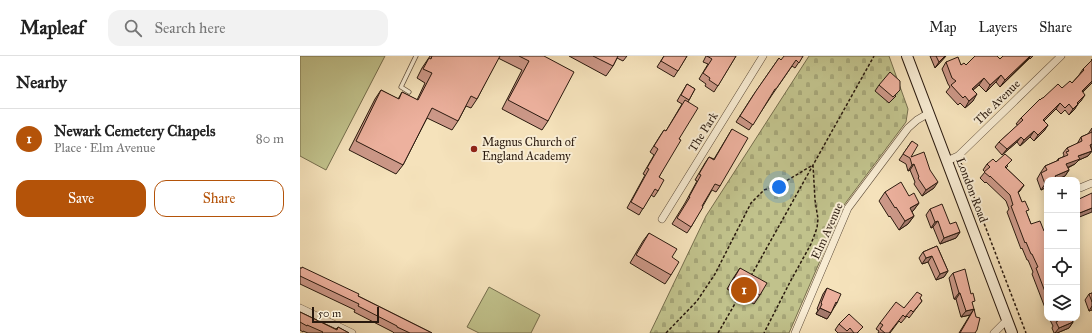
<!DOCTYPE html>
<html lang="en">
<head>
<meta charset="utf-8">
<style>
	:root { --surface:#fff; --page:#f2f2f2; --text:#222; --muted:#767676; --line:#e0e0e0; --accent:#b45309 }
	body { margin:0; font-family:"IM FELL Great Primer",serif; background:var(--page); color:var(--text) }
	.controls { position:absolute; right:12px; bottom:12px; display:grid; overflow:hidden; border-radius:8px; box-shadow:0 2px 10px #0003 }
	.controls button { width:36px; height:36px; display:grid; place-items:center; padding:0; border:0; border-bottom:1px solid var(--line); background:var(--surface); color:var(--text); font:20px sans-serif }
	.scale { position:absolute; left:12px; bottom:10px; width:67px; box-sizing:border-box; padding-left:4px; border:2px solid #29190e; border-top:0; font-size:11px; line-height:14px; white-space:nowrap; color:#29190e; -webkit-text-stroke:3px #f8ecd3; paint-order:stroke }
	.you { position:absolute; left:479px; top:131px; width:14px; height:14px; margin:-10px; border:3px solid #fff; border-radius:50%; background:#1a73e8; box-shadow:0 0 0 6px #1a73e833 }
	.badge { display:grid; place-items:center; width:26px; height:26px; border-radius:50%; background:var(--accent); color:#fff; font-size:13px; font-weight:700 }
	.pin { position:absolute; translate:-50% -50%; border:2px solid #fff; box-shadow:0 1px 4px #0006 }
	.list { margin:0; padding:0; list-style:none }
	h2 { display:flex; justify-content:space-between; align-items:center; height:52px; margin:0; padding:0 16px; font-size:17px }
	h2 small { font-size:13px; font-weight:400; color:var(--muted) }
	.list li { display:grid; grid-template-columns:26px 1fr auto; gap:12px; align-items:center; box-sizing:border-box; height:60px; padding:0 16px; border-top:1px solid var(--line) }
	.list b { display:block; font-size:15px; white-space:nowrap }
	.list p { margin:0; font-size:13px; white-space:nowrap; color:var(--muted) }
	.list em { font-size:13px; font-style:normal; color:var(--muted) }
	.actions { display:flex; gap:8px; padding:12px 16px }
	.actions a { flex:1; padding:9px 0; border:1px solid var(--accent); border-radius:12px; text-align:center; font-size:14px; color:var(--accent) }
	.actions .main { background:var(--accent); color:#fff }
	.icon { flex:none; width:22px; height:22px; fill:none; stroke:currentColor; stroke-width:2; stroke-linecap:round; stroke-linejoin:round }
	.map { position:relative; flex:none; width:792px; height:277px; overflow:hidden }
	header { display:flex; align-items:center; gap:24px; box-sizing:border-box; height:56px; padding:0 20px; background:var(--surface); border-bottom:1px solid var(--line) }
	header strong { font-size:19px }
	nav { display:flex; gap:22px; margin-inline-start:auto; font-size:14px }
	.search { width:280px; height:36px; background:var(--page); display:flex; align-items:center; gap:10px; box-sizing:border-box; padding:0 14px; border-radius:12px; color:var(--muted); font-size:15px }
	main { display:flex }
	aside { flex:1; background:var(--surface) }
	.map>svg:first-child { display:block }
	.green { fill:#c1c28c; stroke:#756e4d }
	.cemetery { fill:url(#cemetery-stones); stroke:#756e4d }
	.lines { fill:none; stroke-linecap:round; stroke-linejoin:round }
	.service-casing { stroke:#5c4b39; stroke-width:5 }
	.minor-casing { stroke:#5c4b39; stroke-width:8 }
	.secondary-casing { stroke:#29190e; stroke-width:12 }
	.path { stroke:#29190e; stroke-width:1.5; stroke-dasharray:3 2; stroke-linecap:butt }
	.service { stroke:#f8ecd3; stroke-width:3.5 }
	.minor { stroke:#f8ecd3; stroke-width:7 }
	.secondary { stroke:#f8ecd3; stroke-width:10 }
	.wall { fill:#cc9888; stroke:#29190e }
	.shaded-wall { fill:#a67c6f; stroke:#29190e }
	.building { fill:#edb19e; stroke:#29190e }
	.poi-dot { fill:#8f2418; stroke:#f8ecd3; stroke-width:1.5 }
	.labels { text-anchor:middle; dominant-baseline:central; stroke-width:4; stroke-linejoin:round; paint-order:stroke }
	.street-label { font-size:12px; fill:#29190e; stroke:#f8ecd3 }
	.poi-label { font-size:12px; fill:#29190e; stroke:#f8ecd3; text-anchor:start }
</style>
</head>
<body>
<header>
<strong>Mapleaf</strong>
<div class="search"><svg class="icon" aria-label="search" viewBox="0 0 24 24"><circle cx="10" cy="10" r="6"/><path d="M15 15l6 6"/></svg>Search here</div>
<nav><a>Map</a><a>Layers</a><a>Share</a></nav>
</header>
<main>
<aside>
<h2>Nearby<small></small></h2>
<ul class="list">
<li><span class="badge">1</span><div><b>Newark Cemetery Chapels</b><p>Place · Elm Avenue</p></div><em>80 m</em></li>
</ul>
<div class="actions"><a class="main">Save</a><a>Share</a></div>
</aside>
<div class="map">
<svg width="792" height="277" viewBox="0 0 792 277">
	<defs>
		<pattern id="cemetery-stones" width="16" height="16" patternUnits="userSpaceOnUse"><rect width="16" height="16" fill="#c1c28c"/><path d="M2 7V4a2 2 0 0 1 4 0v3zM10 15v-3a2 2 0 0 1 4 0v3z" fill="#a6a678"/></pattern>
	</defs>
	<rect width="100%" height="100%" fill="#f5e2bb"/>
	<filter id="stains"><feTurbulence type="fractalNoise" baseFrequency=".005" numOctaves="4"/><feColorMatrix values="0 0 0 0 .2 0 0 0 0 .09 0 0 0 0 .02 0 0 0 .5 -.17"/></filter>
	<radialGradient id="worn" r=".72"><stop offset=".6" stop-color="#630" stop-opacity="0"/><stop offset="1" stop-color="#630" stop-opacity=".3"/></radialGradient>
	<path class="green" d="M 0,0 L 85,0 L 26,114 L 0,100 Z
		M 189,231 L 240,259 L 231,277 L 179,277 L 167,271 Z"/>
	<path class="cemetery" d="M 509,0 L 589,0 L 608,53 L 606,66 L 544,149 L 489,277 L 350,277 L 406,160 Z"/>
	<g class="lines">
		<g class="service-casing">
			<path id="service" d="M 109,36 L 101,31 L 116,0"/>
		</g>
		<g class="minor-casing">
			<path id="minor" d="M 647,105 L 658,100 L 761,0
				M 780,132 L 792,127
				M 362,163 L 463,0
				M 0,252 L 52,277
				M 495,277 L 548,152 L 608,72 L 617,64 L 629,57
				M 694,277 L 707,264"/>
		</g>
		<g class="secondary-casing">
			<path id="secondary" d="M 607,0 L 712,277"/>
		</g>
		<path class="path" d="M 661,107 L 726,277
			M 451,220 L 574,0
			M 366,277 L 397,245 L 415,218 L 451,147 L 464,134 L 481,128 L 513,109 L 515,144 L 518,163 L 517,172 L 511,188 L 490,226 L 464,277
			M 418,277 L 440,239"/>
		<use href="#service" class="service"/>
		<use href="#minor" class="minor"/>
		<use href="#secondary" class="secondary"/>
	</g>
	<path class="wall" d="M 130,0 L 244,0 L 248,65 L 242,74 L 202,53 L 222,14 L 198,2 L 177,43 L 171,52 L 166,50 L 158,65 L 152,74 L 127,62 L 103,109 L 96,118 L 49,94 L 75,43 L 81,34 L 98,43 L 102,36 L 117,44 L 125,27 L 117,22 L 122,12 Z
		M 269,0 L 327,0 L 323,5 L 317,2 L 313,10 L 306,20 Z
		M 364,0 L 387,0 L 374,21 L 357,11 Z
		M 406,0 L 436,0 L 414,36 L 405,30 L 406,28 L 399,23 L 408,8 L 403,6 Z
		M 503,0 L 495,12 L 492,10 L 472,39 L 449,74 L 436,66 L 452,41 L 479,2 L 481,4 Z
		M 630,0 L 646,0 L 635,12 Z
		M 703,0 L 733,0 L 730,3 L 730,2 L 700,31 L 696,26 L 686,36 L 679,29 L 673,34 L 673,45 L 665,52 L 660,47 L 658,49 L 646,36 L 650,31 L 648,28 L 642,13 L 646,6 L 661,9 L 666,9 L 700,3 Z
		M 792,3 L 792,27 L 783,36 L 781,45 L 778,48 L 774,54 L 769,59 L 765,54 L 761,58 L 756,53 L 744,65 L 748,69 L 744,75 L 734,85 L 730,81 L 720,90 L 717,86 L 702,99 L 695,91 L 699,86 L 718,69 L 716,68 L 721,62 L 740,44 L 772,27 L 779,19 L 783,13 L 792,5 L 791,4 Z
		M 387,28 L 395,33 L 388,46 L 379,83 L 359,121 L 358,135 L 354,141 L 351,139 L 339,159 L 327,152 L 345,119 L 343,118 L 354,99 L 350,96 L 360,80 L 364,74 L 366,75 L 382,48 L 377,45 Z
		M 579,29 L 596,40 L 589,47 L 575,35 Z
		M 792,72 L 792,92 L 791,93 L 792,95 L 788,100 L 779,104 L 775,108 L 768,112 L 769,114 L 765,120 L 757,123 L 747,124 L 747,131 L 741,134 L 737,123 L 741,116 L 745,110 L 757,105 L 758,103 L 763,101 L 764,99 L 763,97 L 767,92 L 777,88 L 781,81 L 788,78 Z
		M 432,73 L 420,130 L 416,136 L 412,134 L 391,171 L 387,177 L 372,168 L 385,147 L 397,125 L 395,124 L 405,107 L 409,101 L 414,103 Z
		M 612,85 L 611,101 L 634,132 L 622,140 L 614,128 L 615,126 L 610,114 L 608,115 L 606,108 L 599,104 Z
		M 696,106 L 708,110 L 706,112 L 724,129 L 718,137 L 731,168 L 744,175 L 747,173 L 747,257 L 732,218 L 733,216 L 728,204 L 727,204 L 722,192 L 721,193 L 707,156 L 709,153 L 706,145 L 686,126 L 685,127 L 680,122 L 685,116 L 683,114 L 687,108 Z
		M 585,136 L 609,140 L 619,147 L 613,155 L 612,156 L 614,160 L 608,168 L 599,174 L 590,160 L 589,161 L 579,145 Z
		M 630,153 L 660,176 L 656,182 L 640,188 L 633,171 L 631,172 L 626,159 Z
		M 349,177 L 371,219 L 365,228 L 330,207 L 343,185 Z
		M 637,190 L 648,215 L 644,221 L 636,224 L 628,206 L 622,208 L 619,202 L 623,196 Z
		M 0,212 L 58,240 L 132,277 L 94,277 L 93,276 L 54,256 L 55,254 L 0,228 Z
		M 440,212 L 460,239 L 454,248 L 427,233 L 434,221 Z
		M 653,217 L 672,248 L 670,259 L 661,261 L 656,243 L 654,243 L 649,222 Z
		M 527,232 L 537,247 L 527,263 L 516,258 L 518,254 L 517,253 L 523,238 Z
		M 792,237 L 792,254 L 789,255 L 785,244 L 789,238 Z
		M 620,242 L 622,245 L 609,262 L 607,260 L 601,267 L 599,265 L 590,277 L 578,277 L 579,275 L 576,273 L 580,267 Z
		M 674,253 L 675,277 L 659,277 L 670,259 Z
		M 0,256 L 36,273 L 38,271 L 49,277 L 8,277 L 3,275 L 3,276 L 0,274 Z
		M 549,258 L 558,277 L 538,277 L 535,274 L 539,268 Z
		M 749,262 L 771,262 L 773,266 L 769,272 L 757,277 L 754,277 L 752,272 L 753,270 Z"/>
	<path class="shaded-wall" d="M 645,0 L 646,0 L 635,12 L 639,6 Z
		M 730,0 L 731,0 L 700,31 L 705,24 Z
		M 701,19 L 696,26 L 686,36 L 690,29 Z
		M 684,22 L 679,29 L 667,39 L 672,33 Z
		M 792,25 L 792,27 L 777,41 L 782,35 Z
		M 677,38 L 673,45 L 665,52 L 669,45 Z
		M 785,39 L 781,45 L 773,53 L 777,47 Z
		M 760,47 L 756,53 L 739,70 L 743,64 Z
		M 778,48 L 774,54 L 769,59 L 773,53 Z
		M 748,69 L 744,75 L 734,85 L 738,79 Z
		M 734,75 L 730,81 L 720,90 L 724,84 Z
		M 721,81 L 717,86 L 702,99 L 707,93 Z
		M 792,88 L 792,92 L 785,95 L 790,89 Z
		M 792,95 L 788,100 L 779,104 L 775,108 L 762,114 L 766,108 L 778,100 Z
		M 614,108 L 610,114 L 608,115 L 612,109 Z
		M 769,114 L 765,120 L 755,124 L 755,120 Z
		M 638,126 L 634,132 L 622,140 L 626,134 Z
		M 747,127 L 747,131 L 741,134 L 745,128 Z
		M 724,129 L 720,135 L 714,141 L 718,136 Z
		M 619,147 L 613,155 L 604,161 L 610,152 Z
		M 792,152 L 792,156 L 777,162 L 777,158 Z
		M 614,160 L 608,168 L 599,174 L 605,165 Z
		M 638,165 L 633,171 L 631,172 L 635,166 Z
		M 660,176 L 656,182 L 640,188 L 644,182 Z
		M 632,200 L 628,206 L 622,208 L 626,202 Z
		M 648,215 L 644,221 L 636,224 L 640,218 Z
		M 659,237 L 660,237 L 656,243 L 654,243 Z
		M 792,250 L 792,254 L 789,255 Z
		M 520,252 L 531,257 L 527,263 L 516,258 Z
		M 674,253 L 670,259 L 661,261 L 666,255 Z
		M 773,266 L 769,272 L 757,277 L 755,277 L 759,272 Z"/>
	<path class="building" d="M 132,0 L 200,0 L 177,43 L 171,40 L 158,65 L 132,52 L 103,109 L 56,85 L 81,34 L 99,43 L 102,36 L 118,44 L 132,17 L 123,13 L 129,2 L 131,3 Z
		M 219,0 L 244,0 L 274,16 L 248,65 L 208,44 L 229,5 Z
		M 293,0 L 318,0 L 313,10 Z
		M 364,0 L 387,0 L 378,15 L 361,5 Z
		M 407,0 L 436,0 L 418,30 L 409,24 L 410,22 L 403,17 L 412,3 Z
		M 484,0 L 503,0 L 499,7 L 496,4 L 476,33 L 475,33 L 453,69 L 440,60 L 456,35 L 479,2 L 481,4 Z
		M 636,0 L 645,0 L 639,6 Z
		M 675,0 L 697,0 L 700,3 L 703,0 L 730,0 L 705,24 L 701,19 L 690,29 L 684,22 L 672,33 L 677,38 L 669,45 L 665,40 L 663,42 L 651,29 L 656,25 L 652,22 L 646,6 L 658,1 L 661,9 L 664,7 L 666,9 Z
		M 792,4 L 792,25 L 782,35 L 785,39 L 777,47 L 778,48 L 773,53 L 769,48 L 765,52 L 760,47 L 743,64 L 748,69 L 738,79 L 734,75 L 724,84 L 721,81 L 707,93 L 699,86 L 723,64 L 721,62 L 740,43 L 740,44 L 742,42 L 743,42 L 758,28 L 762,32 L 770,25 L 772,27 L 784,14 L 783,13 Z
		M 590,16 L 600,25 L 600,34 L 593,41 L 579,29 Z
		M 387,28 L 395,33 L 389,44 L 381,39 Z
		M 385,44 L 398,52 L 379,83 L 381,84 L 359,121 L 364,124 L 358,135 L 355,133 L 343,153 L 331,146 L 349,113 L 347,112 L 358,93 L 354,90 L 364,74 L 366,75 Z
		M 432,73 L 448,82 L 420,130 L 415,128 L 402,150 L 403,151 L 391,171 L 377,162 L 390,141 L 389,141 L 401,119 L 399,118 L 409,101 L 414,104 Z
		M 792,76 L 792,88 L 790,89 L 792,95 L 778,100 L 780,103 L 766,108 L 769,114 L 755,120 L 757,123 L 755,124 L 747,124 L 747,127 L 745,128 L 741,117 L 747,114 L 745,110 L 759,104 L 758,103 L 768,99 L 766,96 L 769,95 L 767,92 L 782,85 L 781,81 Z
		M 612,85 L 618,89 L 611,101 L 624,96 L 630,114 L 638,126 L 626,134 L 618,122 L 619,121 L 614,108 L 612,109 L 610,102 L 603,98 Z
		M 705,98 L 712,104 L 705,111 L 724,129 L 718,136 L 722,146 L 725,145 L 729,154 L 726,155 L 731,168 L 740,165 L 744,175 L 747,173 L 747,241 L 736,212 L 738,211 L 732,198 L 731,198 L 726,186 L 725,187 L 711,150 L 713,149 L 710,139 L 690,120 L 690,121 L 684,116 L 690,111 L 687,108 L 693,103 L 696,106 Z
		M 601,126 L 609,140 L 614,137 L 619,147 L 610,152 L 614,160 L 605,165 L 596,151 L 595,152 L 585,136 Z
		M 792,137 L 792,152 L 777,158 L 777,144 Z
		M 642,148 L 650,168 L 656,166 L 660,176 L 644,182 L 638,165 L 635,166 L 630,153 Z
		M 349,177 L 377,193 L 372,201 L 379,206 L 371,219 L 336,199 Z
		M 637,190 L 648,215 L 640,218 L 632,200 L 626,202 L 623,196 Z
		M 2,211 L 59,238 L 58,240 L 132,277 L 110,277 L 97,271 L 97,270 L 58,250 L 59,248 L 0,220 L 0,212 L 2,212 Z
		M 440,212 L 467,227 L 460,239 L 433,224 Z
		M 665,213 L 671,238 L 673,237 L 675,245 L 672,246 L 674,253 L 666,255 L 660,237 L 659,237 L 653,217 Z
		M 527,232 L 541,238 L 537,247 L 536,246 L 531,257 L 520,252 L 522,248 L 521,247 Z
		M 617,236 L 622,239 L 620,242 L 622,245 L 613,256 L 611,254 L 605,261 L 603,259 L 589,277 L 585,277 L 580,273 L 583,269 L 580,267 L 596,246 L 604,252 Z
		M 792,237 L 792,246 L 789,238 Z
		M 674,253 L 676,261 L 680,262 L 677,274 L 675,277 L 660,277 Z
		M 0,256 L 37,274 L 38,271 L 49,277 L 22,277 L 23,276 L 7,269 L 7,270 L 0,266 Z
		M 549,258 L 563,271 L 557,277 L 554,277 L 550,272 L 547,275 L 539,268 Z
		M 756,262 L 771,262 L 773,266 L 759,272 L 756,266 L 758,265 Z"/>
	<circle class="poi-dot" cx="174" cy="93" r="4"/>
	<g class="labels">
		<g class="street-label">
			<text transform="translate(697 46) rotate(-44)">The Avenue</text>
			<text transform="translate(403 76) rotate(-58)">The Park</text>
			<text transform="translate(672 134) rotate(69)">London Road</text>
			<text transform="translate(527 175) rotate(-66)">Elm Avenue</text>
		</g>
		<g class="poi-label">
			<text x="182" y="86">Magnus Church of<tspan x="182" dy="14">England Academy</tspan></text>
		</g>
	</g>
	<rect width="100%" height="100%" filter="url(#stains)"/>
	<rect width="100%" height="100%" fill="url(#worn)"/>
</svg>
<div class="controls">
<button>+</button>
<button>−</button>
<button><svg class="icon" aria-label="locate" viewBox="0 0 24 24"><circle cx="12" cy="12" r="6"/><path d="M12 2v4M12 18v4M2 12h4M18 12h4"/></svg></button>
<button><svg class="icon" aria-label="layers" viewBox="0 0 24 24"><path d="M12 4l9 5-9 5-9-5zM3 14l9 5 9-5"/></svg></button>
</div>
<div class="scale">50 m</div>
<div class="you"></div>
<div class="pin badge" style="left:444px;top:234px">1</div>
</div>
</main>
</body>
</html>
